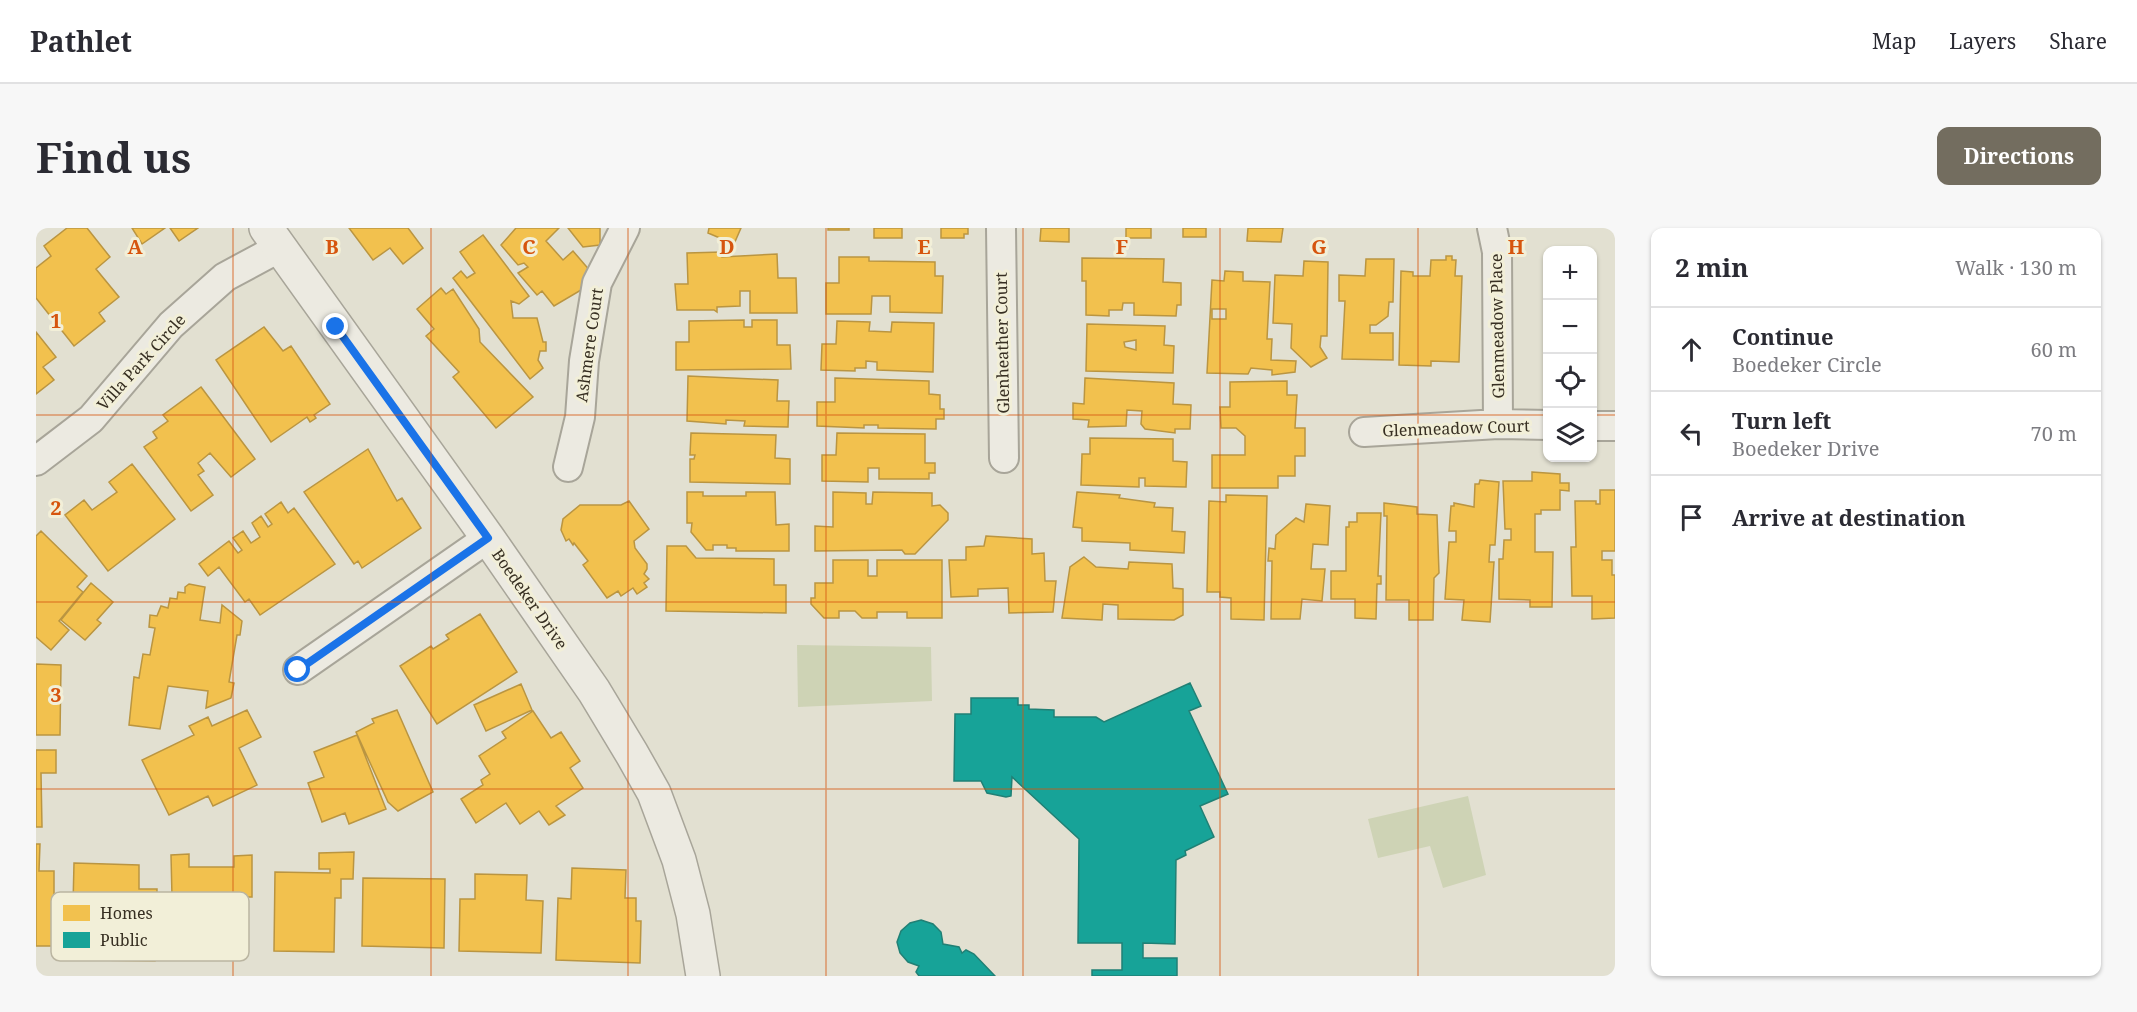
<!DOCTYPE html>
<html lang="en">
<head>
<meta charset="utf-8">
<style>
	:root { --surface:#fff; --page:#f7f7f7; --text:#2b2b33; --muted:#7c7c81; --line:#e1e1e2; --accent:#736d5f }
	body { margin:0; font-family:"Noto Serif",serif; background:var(--page); color:var(--text) }
	.controls { position:absolute; right:18px; top:18px; display:grid; overflow:hidden; border-radius:12px; box-shadow:0 2px 4px #0004 }
	.controls button { width:54px; height:54px; display:grid; place-items:center; padding:0; border:0; border-bottom:2px solid var(--line); background:var(--surface); color:var(--text); font:30px sans-serif }
	.stop { position:absolute; width:18px; height:18px; margin:-14px; border:4px solid #1a73e8; border-radius:50%; background:#fff }
	.stop.end { background:#1a73e8; border-color:#fff; box-shadow:0 2px 6px #0008 }
	.list { margin:0; padding:0; list-style:none }
	h2 { display:flex; justify-content:space-between; align-items:center; height:78px; margin:0; padding:0 24px; font-size:26px }
	h2 small { font-size:20px; font-weight:400; color:var(--muted) }
	.list li { display:grid; grid-template-columns:39px 1fr auto; gap:18px; align-items:center; box-sizing:border-box; height:84px; padding:0 24px; border-top:2px solid var(--line) }
	.list b { display:block; font-size:22px; white-space:nowrap }
	.list p { margin:0; font-size:20px; white-space:nowrap; color:var(--muted) }
	.list em { font-size:20px; font-style:normal; color:var(--muted) }
	.icon { flex:none; width:33px; height:33px; fill:none; stroke:currentColor; stroke-width:2; stroke-linecap:round; stroke-linejoin:round }
	.map { position:relative; flex:none; width:1579px; height:748px; overflow:hidden; border-radius:12px }
	header { display:flex; align-items:center; gap:36px; box-sizing:border-box; height:84px; padding:0 30px; background:var(--surface); border-bottom:2px solid var(--line) }
	header strong { font-size:28px }
	nav { display:flex; gap:33px; margin-inline-start:auto; font-size:21px }
	.intro { display:flex; align-items:center; justify-content:space-between; box-sizing:border-box; height:144px; padding:0 36px }
	h1 { margin:0; font-size:42px }
	.button { padding:15px 27px; border-radius:12px; background:var(--accent); color:#fff; font-size:21px; font-weight:700 }
	main { display:flex; gap:36px; padding:0 36px }
	aside { flex:1; background:var(--surface); border-radius:12px; box-shadow:0 2px 4px #0004 }
	.map>svg:first-child { display:block }
	.green { fill:#ced3b5 }
	.homes { fill:#f2c14e; stroke:#ba9541; stroke-width:1.5; fill-rule:evenodd }
	.public { fill:#17a398; stroke:#218075; stroke-width:1.5 }
	.lines { fill:none; stroke-linecap:round; stroke-linejoin:round }
	.minor-casing { stroke:#a8a599; stroke-width:32 }
	.tertiary-casing { stroke:#a8a599; stroke-width:36 }
	.minor { stroke:#eceae1; stroke-width:28 }
	.tertiary { stroke:#eceae1; stroke-width:33 }
	.route { stroke:#1a73e8; stroke-width:8 }
	.grid { fill:none; stroke:#d6550e; stroke-width:1.5; stroke-opacity:0.55 }
	.labels { text-anchor:middle; dominant-baseline:central; stroke-width:6; stroke-linejoin:round; paint-order:stroke }
	.street-label { font-size:16px; fill:#372f22; stroke:#f2efd8 }
	.key { fill:#f2efd8; stroke:#bab5a1; stroke-width:1.5 }
	.key-label { font-size:16px; fill:#372f22 }
	.grid-label { font-size:20px; text-anchor:middle; font-weight:bold; fill:#d6550e; stroke:#f2efd8; stroke-width:6; stroke-linejoin:round; paint-order:stroke }
</style>
</head>
<body>
<header>
<strong>Pathlet</strong>
<nav><a>Map</a><a>Layers</a><a>Share</a></nav>
</header>
<div class="intro"><h1>Find us</h1><a class="button">Directions</a></div>
<main>
<div class="map">
<svg width="1579" height="748" viewBox="0 0 1579 748">
	<rect width="100%" height="100%" fill="#e2e0d1"/>
	<path class="green" d="M 761,417 L 895,419 L 896,473 L 762,479 Z
		M 1432,568 L 1450,647 L 1407,660 L 1394,618 L 1342,630 L 1332,591 Z"/>
	<path class="homes" d="M 31,0 L 51,0 L 74,29 L 60,41 L 83,69 L 63,85 L 69,93 L 38,118 L 0,70 L 0,40 L 15,28 L 8,18 Z
		M 96,0 L 129,0 L 106,16 Z
		M 134,0 L 162,0 L 143,13 Z
		M 313,0 L 372,0 L 387,20 L 367,36 L 354,20 L 337,32 Z
		M 480,0 L 523,0 L 510,13 L 527,32 L 537,23 L 562,52 L 518,78 L 506,63 L 501,67 L 482,45 L 492,39 L 488,35 L 482,37 L 465,17 Z
		M 532,0 L 564,0 L 564,17 L 547,19 Z
		M 673,0 L 705,0 L 698,16 L 672,5 Z
		M 792,0 L 813,0 L 813,2 L 792,2 Z
		M 838,0 L 866,0 L 866,10 L 838,10 Z
		M 905,0 L 932,0 L 932,6 L 928,6 L 928,10 L 905,10 Z
		M 1005,0 L 1033,0 L 1033,14 L 1004,13 Z
		M 1090,0 L 1115,0 L 1115,10 L 1090,10 Z
		M 1147,0 L 1170,0 L 1170,9 L 1147,9 Z
		M 1212,0 L 1247,0 L 1245,14 L 1211,13 Z
		M 447,7 L 493,68 L 483,76 L 475,73 L 477,90 L 501,90 L 507,114 L 510,114 L 510,123 L 504,123 L 502,132 L 507,140 L 494,151 L 417,50 L 425,43 L 431,50 L 439,45 L 424,24 Z
		M 686,24 L 686,29 L 741,26 L 742,50 L 760,50 L 761,85 L 714,85 L 714,63 L 704,63 L 704,78 L 681,79 L 681,84 L 678,82 L 641,82 L 639,56 L 652,56 L 651,25 Z
		M 1410,28 L 1416,28 L 1416,32 L 1420,32 L 1419,48 L 1426,48 L 1423,134 L 1395,133 L 1395,138 L 1363,137 L 1365,43 L 1377,44 L 1377,48 L 1394,48 L 1395,32 L 1410,32 Z
		M 803,29 L 833,29 L 833,33 L 899,34 L 899,48 L 907,48 L 906,85 L 854,84 L 854,68 L 836,68 L 835,86 L 790,86 L 790,55 L 803,55 Z
		M 1046,30 L 1128,31 L 1127,54 L 1145,55 L 1145,77 L 1141,77 L 1140,88 L 1098,87 L 1098,75 L 1087,75 L 1086,82 L 1073,82 L 1073,88 L 1050,87 L 1050,53 L 1046,53 Z
		M 1330,31 L 1358,31 L 1357,74 L 1353,74 L 1352,88 L 1340,97 L 1334,97 L 1334,105 L 1357,105 L 1357,132 L 1306,131 L 1309,73 L 1303,73 L 1303,47 L 1329,48 Z
		M 1268,33 L 1292,34 L 1291,108 L 1285,108 L 1284,119 L 1291,130 L 1275,139 L 1255,120 L 1256,96 L 1237,95 L 1239,47 L 1267,48 Z
		M 1189,43 L 1207,44 L 1207,53 L 1234,54 L 1231,111 L 1236,111 L 1235,132 L 1260,133 L 1259,144 L 1236,147 L 1236,142 L 1215,140 L 1212,146 L 1171,145 L 1176,52 L 1188,53 ZM 1176,81 L 1190,81 L 1190,91 L 1176,91 Z
		M 405,60 L 410,66 L 417,61 L 443,101 L 444,114 L 497,169 L 460,200 L 417,149 L 423,144 L 390,108 L 398,101 L 381,81 Z
		M 708,92 L 708,99 L 716,99 L 716,92 L 741,92 L 741,117 L 754,117 L 755,141 L 640,142 L 640,114 L 653,114 L 653,93 Z
		M 801,93 L 834,94 L 833,103 L 855,104 L 856,94 L 898,95 L 897,144 L 841,142 L 841,134 L 830,133 L 830,140 L 819,140 L 819,143 L 785,142 L 786,116 L 800,116 Z
		M 1051,96 L 1129,98 L 1128,117 L 1138,118 L 1137,145 L 1050,143 ZM 1100,112 L 1100,122 L 1089,119 L 1088,114 Z
		M 228,99 L 247,123 L 255,118 L 294,176 L 278,187 L 280,190 L 274,194 L 271,189 L 235,214 L 180,132 Z
		M 0,104 L 20,129 L 7,139 L 18,152 L 0,166 Z
		M 652,148 L 742,152 L 741,173 L 753,173 L 752,199 L 708,198 L 709,193 L 690,192 L 690,196 L 651,193 Z
		M 799,150 L 893,153 L 893,166 L 904,167 L 904,181 L 908,181 L 908,191 L 900,191 L 900,201 L 842,200 L 842,197 L 828,197 L 828,200 L 781,198 L 781,174 L 799,174 Z
		M 1049,150 L 1138,155 L 1137,176 L 1155,177 L 1154,201 L 1139,201 L 1139,205 L 1109,201 L 1105,196 L 1106,183 L 1091,182 L 1090,198 L 1052,199 L 1053,192 L 1037,191 L 1037,175 L 1048,176 Z
		M 1251,153 L 1251,167 L 1261,167 L 1259,200 L 1269,200 L 1269,228 L 1259,228 L 1259,248 L 1242,248 L 1242,260 L 1176,260 L 1176,227 L 1209,227 L 1209,208 L 1200,200 L 1185,200 L 1184,179 L 1194,179 L 1194,154 Z
		M 165,159 L 219,231 L 195,249 L 174,225 L 162,235 L 168,243 L 162,247 L 177,267 L 155,283 L 108,219 L 121,210 L 117,204 L 132,193 L 127,187 Z
		M 655,205 L 740,207 L 739,230 L 754,231 L 754,256 L 654,254 L 654,231 L 658,231 L 659,227 L 654,227 Z
		M 801,205 L 889,206 L 889,235 L 899,235 L 899,245 L 893,245 L 893,251 L 843,251 L 843,240 L 832,240 L 832,254 L 786,253 L 786,227 L 800,227 Z
		M 1054,210 L 1137,211 L 1137,233 L 1151,234 L 1150,259 L 1109,258 L 1109,250 L 1103,250 L 1103,259 L 1045,257 L 1046,226 L 1054,226 Z
		M 332,221 L 361,273 L 366,270 L 385,300 L 326,340 L 322,333 L 318,336 L 268,264 Z
		M 96,236 L 139,291 L 72,343 L 29,287 L 48,272 L 56,282 L 81,264 L 73,254 Z
		M 1496,244 L 1524,246 L 1524,255 L 1533,255 L 1533,263 L 1524,262 L 1524,282 L 1505,282 L 1505,286 L 1499,286 L 1499,324 L 1517,324 L 1516,379 L 1494,379 L 1494,372 L 1463,371 L 1463,331 L 1467,331 L 1468,312 L 1475,312 L 1475,301 L 1469,301 L 1467,253 L 1496,253 Z
		M 1444,252 L 1463,254 L 1459,317 L 1454,317 L 1453,334 L 1458,334 L 1454,394 L 1426,392 L 1428,372 L 1409,371 L 1413,314 L 1420,314 L 1420,303 L 1413,303 L 1415,278 L 1418,278 L 1418,275 L 1438,279 L 1439,256 L 1443,256 Z
		M 1564,262 L 1579,262 L 1579,323 L 1566,323 L 1566,332 L 1576,332 L 1576,347 L 1579,347 L 1579,390 L 1556,391 L 1556,368 L 1536,368 L 1535,319 L 1540,319 L 1539,273 L 1560,273 L 1560,276 L 1564,276 Z
		M 651,264 L 667,264 L 667,268 L 710,268 L 710,264 L 739,264 L 740,297 L 753,296 L 753,323 L 700,323 L 700,320 L 691,320 L 691,317 L 677,317 L 677,322 L 670,322 L 655,304 L 656,295 L 651,295 Z
		M 797,264 L 830,265 L 830,276 L 836,276 L 837,264 L 896,265 L 896,278 L 904,277 L 912,285 L 912,292 L 879,326 L 869,326 L 866,322 L 779,323 L 779,298 L 797,299 Z
		M 1041,264 L 1084,267 L 1083,270 L 1119,275 L 1118,279 L 1137,280 L 1136,303 L 1149,304 L 1148,325 L 1094,322 L 1094,315 L 1046,313 L 1046,300 L 1037,299 Z
		M 1190,267 L 1231,268 L 1228,392 L 1195,391 L 1195,370 L 1184,369 L 1184,364 L 1171,364 L 1173,273 L 1190,274 Z
		M 593,273 L 613,301 L 598,313 L 599,320 L 611,336 L 611,341 L 608,346 L 613,351 L 608,355 L 611,359 L 601,366 L 597,360 L 585,368 L 582,363 L 571,370 L 547,337 L 552,333 L 538,315 L 537,317 L 533,311 L 530,313 L 525,302 L 527,291 L 544,277 L 585,277 Z
		M 245,274 L 252,285 L 258,280 L 299,336 L 224,387 L 213,371 L 209,374 L 183,339 L 172,348 L 163,336 L 193,313 L 202,325 L 206,322 L 197,310 L 207,303 L 215,315 L 224,309 L 216,295 L 225,288 L 232,299 L 236,296 L 229,286 Z
		M 1348,275 L 1381,279 L 1381,286 L 1401,287 L 1403,345 L 1398,350 L 1397,392 L 1373,392 L 1373,372 L 1350,372 L 1351,288 L 1348,288 Z
		M 1270,276 L 1294,278 L 1292,317 L 1277,316 L 1275,341 L 1289,341 L 1286,373 L 1266,371 L 1264,391 L 1235,391 L 1236,333 L 1232,333 L 1233,320 L 1239,321 L 1240,307 L 1260,290 L 1268,294 Z
		M 1321,285 L 1345,285 L 1342,348 L 1345,348 L 1345,356 L 1341,356 L 1340,391 L 1319,390 L 1319,371 L 1295,371 L 1295,343 L 1310,343 L 1310,299 L 1313,299 L 1313,294 L 1321,294 Z
		M 5,303 L 51,348 L 41,359 L 47,364 L 23,393 L 33,402 L 15,422 L 0,409 L 0,308 Z
		M 950,308 L 996,311 L 996,326 L 1008,325 L 1009,353 L 1020,353 L 1017,384 L 973,385 L 972,360 L 942,361 L 942,368 L 915,369 L 913,332 L 930,332 L 930,319 L 948,318 Z
		M 631,318 L 650,318 L 660,330 L 738,331 L 738,357 L 750,357 L 750,385 L 630,383 Z
		M 1048,329 L 1060,339 L 1092,341 L 1093,334 L 1136,336 L 1137,360 L 1147,361 L 1147,387 L 1138,392 L 1082,391 L 1082,377 L 1067,376 L 1066,392 L 1026,390 L 1034,339 Z
		M 797,332 L 832,332 L 832,348 L 841,348 L 841,332 L 906,332 L 906,390 L 871,390 L 871,384 L 841,384 L 841,390 L 826,390 L 819,383 L 803,383 L 803,390 L 788,390 L 775,376 L 775,370 L 779,370 L 779,355 L 797,355 Z
		M 55,355 L 77,374 L 61,392 L 65,395 L 49,412 L 25,392 Z
		M 153,356 L 169,359 L 164,392 L 184,395 L 186,377 L 206,393 L 204,407 L 201,407 L 193,454 L 198,455 L 195,470 L 170,480 L 172,463 L 132,458 L 124,501 L 93,497 L 98,449 L 103,450 L 107,426 L 114,427 L 119,400 L 113,399 L 114,387 L 121,388 L 125,378 L 132,380 L 134,370 L 141,371 L 142,364 L 149,365 L 149,359 Z
		M 444,386 L 481,444 L 401,496 L 364,438 L 395,418 L 397,421 L 413,411 L 410,407 Z
		M 0,436 L 25,437 L 24,507 L 0,507 Z
		M 485,456 L 496,482 L 450,503 L 438,477 Z
		M 211,482 L 225,509 L 203,520 L 221,557 L 177,578 L 172,568 L 133,587 L 106,532 L 158,507 L 153,498 L 172,489 L 176,498 Z
		M 361,482 L 397,564 L 362,583 L 352,574 L 320,504 L 338,495 L 336,491 Z
		M 497,483 L 515,510 L 525,504 L 544,533 L 534,540 L 547,560 L 520,578 L 529,587 L 513,597 L 503,583 L 484,596 L 470,575 L 440,595 L 425,571 L 447,557 L 445,552 L 454,546 L 443,528 L 470,510 L 466,504 Z
		M 321,507 L 350,581 L 313,596 L 309,585 L 286,594 L 272,555 L 288,549 L 278,524 Z
		M 0,522 L 20,522 L 20,545 L 5,545 L 6,599 L 0,599 Z
		M 0,616 L 4,616 L 3,643 L 18,643 L 18,718 L 0,718 Z
		M 318,624 L 317,651 L 305,651 L 305,670 L 299,670 L 298,724 L 238,723 L 239,644 L 294,645 L 294,641 L 283,641 L 283,625 Z
		M 153,626 L 153,639 L 198,639 L 198,628 L 216,627 L 216,669 L 204,669 L 205,687 L 198,687 L 201,731 L 175,731 L 175,720 L 167,720 L 167,730 L 136,731 L 135,679 L 141,679 L 141,669 L 136,669 L 135,627 Z
		M 38,635 L 103,637 L 103,661 L 121,661 L 119,733 L 58,732 L 59,719 L 36,718 Z
		M 536,640 L 590,642 L 589,670 L 600,670 L 600,693 L 605,693 L 604,735 L 520,732 L 522,670 L 535,671 Z
		M 439,646 L 491,647 L 490,672 L 507,673 L 505,725 L 423,723 L 424,671 L 439,671 Z
		M 327,650 L 409,651 L 408,720 L 326,718 Z"/>
	<path class="public" d="M 1154,455 L 1165,478 L 1153,483 L 1192,566 L 1164,578 L 1178,609 L 1149,623 L 1150,627 L 1140,632 L 1139,716 L 1107,715 L 1107,730 L 1141,730 L 1141,748 L 1056,748 L 1056,742 L 1086,742 L 1086,715 L 1042,715 L 1043,611 L 976,549 L 975,568 L 970,569 L 951,565 L 945,553 L 918,553 L 919,486 L 935,486 L 935,470 L 982,470 L 982,477 L 993,477 L 993,481 L 1018,482 L 1018,489 L 1060,489 L 1068,494 Z
		M 885,692 L 897,696 L 905,704 L 907,716 L 923,719 L 926,725 L 930,722 L 938,726 L 959,748 L 883,748 L 880,744 L 883,738 L 872,734 L 864,725 L 861,714 L 865,703 L 874,695 Z"/>
	<g class="lines">
		<g class="minor-casing">
			<path id="minor" d="M 965,0 L 968,230
				M 1456,0 L 1461,24 L 1462,196
				M 1556,198 L 1579,198
				M 1328,204 L 1462,196 L 1512,197
				M 0,233 L 55,191 L 135,97 L 189,49 L 243,20
				M 532,239 L 544,189 L 548,133 L 561,55 L 589,0
				M 262,442 L 452,310"/>
		</g>
		<g class="tertiary-casing">
			<path id="tertiary" d="M 230,0 L 452,310 L 558,463 L 596,526 L 618,565 L 643,632 L 657,686 L 667,748"/>
		</g>
		<use href="#minor" class="minor"/>
		<use href="#tertiary" class="tertiary"/>
	</g>
	<g class="lines">
		<path class="route" d="M 262,442 L 452,310 L 300,99"/>
	</g>
	<path class="grid" d="M 197,0 L 197,748M 395,0 L 395,748M 592,0 L 592,748M 790,0 L 790,748M 987,0 L 987,748M 1184,0 L 1184,748M 1382,0 L 1382,748M 0,187 L 1512,187M 1556,187 L 1579,187M 0,374 L 1579,374M 0,561 L 1579,561"/>
	<g class="labels">
		<g class="street-label">
			<text transform="translate(1461 98) rotate(-91)">Glenmeadow Place</text>
			<text transform="translate(966 115) rotate(-91)">Glenheather Court</text>
			<text transform="translate(553 117) rotate(-82)">Ashmere Court</text>
			<text transform="translate(105 134) rotate(-48)">Villa Park Circle</text>
			<text transform="translate(1420 200) rotate(-2)">Glenmeadow Court</text>
			<text transform="translate(494 371) rotate(55)">Boedeker Drive</text>
		</g>
	</g>
	<rect x="15" y="664" width="198" height="69" rx="9" class="key"/>
	<rect x="27" y="677" width="27" height="16" fill="#f2c14e"/>
	<rect x="27" y="704" width="27" height="16" fill="#17a398"/>
	<g class="key-label">
		<text x="64" y="691">Homes</text>
		<text x="64" y="718">Public</text>
	</g>
	<g class="grid-label">
		<text x="99" y="26">A</text>
		<text x="296" y="26">B</text>
		<text x="493" y="26">C</text>
		<text x="691" y="26">D</text>
		<text x="888" y="26">E</text>
		<text x="1086" y="26">F</text>
		<text x="1283" y="26">G</text>
		<text x="1480" y="26">H</text>
		<text x="20" y="100">1</text>
		<text x="20" y="287">2</text>
		<text x="20" y="474">3</text>
	</g>
</svg>
<div class="controls">
<button>+</button>
<button>−</button>
<button><svg class="icon" aria-label="locate" viewBox="0 0 24 24"><circle cx="12" cy="12" r="6"/><path d="M12 2v4M12 18v4M2 12h4M18 12h4"/></svg></button>
<button><svg class="icon" aria-label="layers" viewBox="0 0 24 24"><path d="M12 4l9 5-9 5-9-5zM3 14l9 5 9-5"/></svg></button>
</div>
<div class="stop" style="left:262px;top:442px"></div>
<div class="stop end" style="left:300px;top:99px"></div>
</div>
<aside>
<h2>2 min<small>Walk · 130 m</small></h2>
<ul class="list">
<li><svg class="icon" aria-label="ahead" viewBox="0 0 24 24"><path d="M12 20V5M6 11l6-6 6 6"/></svg><div><b>Continue</b><p>Boedeker Circle</p></div><em>60 m</em></li>
<li><svg class="icon" aria-label="left" viewBox="0 0 24 24"><path d="M17 20v-9H6M10 6l-5 5 5 5"/></svg><div><b>Turn left</b><p>Boedeker Drive</p></div><em>70 m</em></li>
<li><svg class="icon" aria-label="arrive" viewBox="0 0 24 24"><path d="M6 21V4h12l-3 4 3 4H6"/></svg><div><b>Arrive at destination</b></div></li>
</ul>
</aside>
</main>
</body>
</html>
